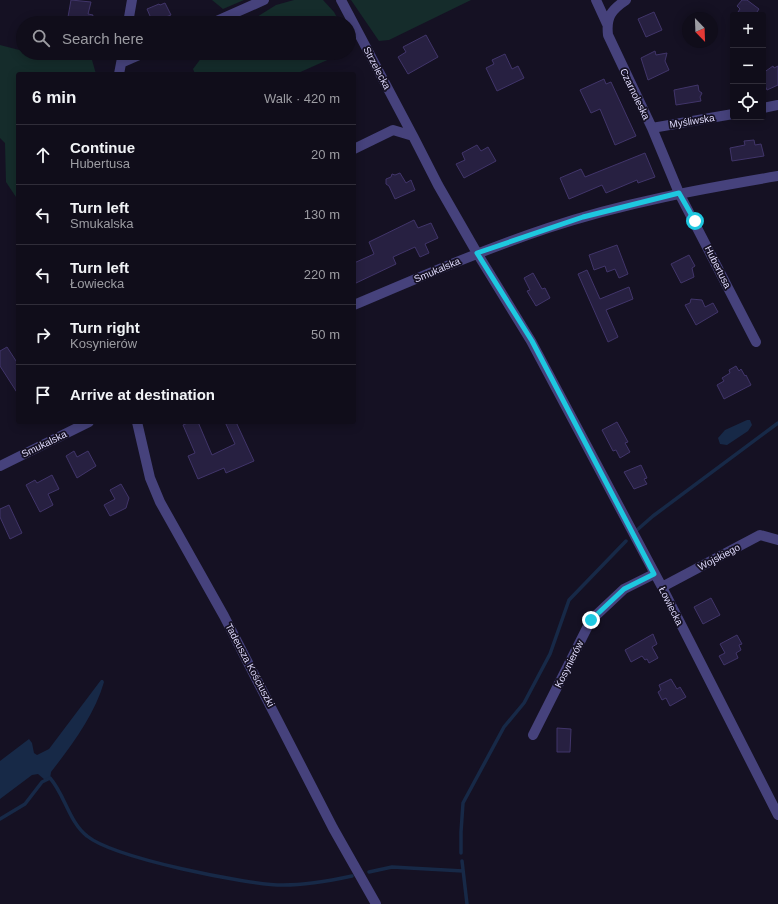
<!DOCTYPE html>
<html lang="en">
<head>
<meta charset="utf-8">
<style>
	:root { --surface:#100d1a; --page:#191623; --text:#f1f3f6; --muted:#9c9ca2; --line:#302d39 }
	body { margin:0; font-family:Arial,sans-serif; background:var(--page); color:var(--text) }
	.controls { position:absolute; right:12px; top:12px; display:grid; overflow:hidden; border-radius:4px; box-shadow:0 2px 10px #0003 }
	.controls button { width:36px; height:36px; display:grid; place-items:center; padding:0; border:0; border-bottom:1px solid var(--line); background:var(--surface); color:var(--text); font:20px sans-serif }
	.compass { position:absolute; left:682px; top:12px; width:36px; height:36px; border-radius:50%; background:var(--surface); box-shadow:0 2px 10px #0003; rotate:157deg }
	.stop { position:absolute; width:12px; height:12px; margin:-9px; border:3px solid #1ec8e0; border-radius:50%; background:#fff }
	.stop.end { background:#1ec8e0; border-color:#fff; box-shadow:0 1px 4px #0008 }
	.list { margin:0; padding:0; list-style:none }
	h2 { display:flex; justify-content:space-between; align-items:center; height:52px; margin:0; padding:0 16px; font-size:17px }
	h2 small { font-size:13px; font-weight:400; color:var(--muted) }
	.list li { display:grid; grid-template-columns:26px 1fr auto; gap:12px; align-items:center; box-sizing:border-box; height:60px; padding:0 16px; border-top:1px solid var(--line) }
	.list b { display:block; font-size:15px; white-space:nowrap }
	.list p { margin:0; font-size:13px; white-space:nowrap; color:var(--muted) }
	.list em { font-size:13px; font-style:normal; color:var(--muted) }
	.icon { flex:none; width:22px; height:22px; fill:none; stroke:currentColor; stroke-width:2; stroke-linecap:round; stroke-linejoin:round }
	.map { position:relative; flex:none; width:778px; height:904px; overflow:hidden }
	.search { position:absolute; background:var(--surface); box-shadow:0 2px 10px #0003; left:16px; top:16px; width:340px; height:44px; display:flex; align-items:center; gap:10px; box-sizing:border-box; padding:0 14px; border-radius:22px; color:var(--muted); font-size:15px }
	.panel { position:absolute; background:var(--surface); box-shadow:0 2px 10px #0003; left:16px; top:72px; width:340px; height:352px; border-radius:4px }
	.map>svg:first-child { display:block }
	.green { fill:#152c2b }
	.water { fill:#172947 }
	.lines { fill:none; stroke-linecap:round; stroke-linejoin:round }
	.stream { stroke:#172947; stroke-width:3.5 }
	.building { fill:#272041; stroke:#41356a }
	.minor { stroke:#46427c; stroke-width:10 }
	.route { stroke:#1ec8e0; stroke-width:5 }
	.labels { text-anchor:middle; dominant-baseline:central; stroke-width:3.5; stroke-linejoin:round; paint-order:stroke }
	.street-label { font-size:10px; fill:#ddd8fa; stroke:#151123 }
</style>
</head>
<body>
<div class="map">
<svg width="778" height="904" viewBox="0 0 778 904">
	<rect width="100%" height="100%" fill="#151123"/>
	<path class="green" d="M 212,0 L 244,0 L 223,9 Z
		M 294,0 L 323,0 L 334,12 L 340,23 L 247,23 L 276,5 Z
		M 351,0 L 471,0 L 389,40 L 379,41 Z
		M 0,45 L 23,51 L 23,53 L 85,53 L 92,60 L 96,74 L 18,74 L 18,200 L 6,182 L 5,143 L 0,138 Z
		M 205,53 L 343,53 L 296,74 L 195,74 L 193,69 Z"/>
	<path class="water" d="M 747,420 L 750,420 L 752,425 L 748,431 L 727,445 L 720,444 L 718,438 L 725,430 Z
		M 101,680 L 103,680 L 104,682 C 95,714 72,745 51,772 L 50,779 L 45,780 L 38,774 L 32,775 L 0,799 L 0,761 L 29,739 L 32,743 L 34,753 L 37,755 L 49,749 Z"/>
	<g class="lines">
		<path class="stream" d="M 637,530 L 653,516 L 778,423
			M 0,819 L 25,804 L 42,782 L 50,778 C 65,795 69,822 87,836 C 114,858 247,885 283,885 C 307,885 329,881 352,876
			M 461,853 L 461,832 L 463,803 L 504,727 L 524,703 L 550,654 L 569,600 L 626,541
			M 462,861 L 467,904
			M 369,872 L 392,867 L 463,871"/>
	</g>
	<path class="building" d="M 71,0 L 91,2 L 88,14 L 93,15 L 91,23 L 76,23 L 77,19 L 68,17 Z
		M 742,0 L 747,0 L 759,9 L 755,15 L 736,15 L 740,9 L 737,6 Z
		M 165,3 L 171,15 L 163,18 L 166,23 L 153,23 L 147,9 L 159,4 L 160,5 Z
		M 654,12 L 662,30 L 646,37 L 638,19 Z
		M 426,35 L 438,57 L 408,74 L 398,57 L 406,52 L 403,47 Z
		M 655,51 L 656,55 L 667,53 L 665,61 L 669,70 L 648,80 L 641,58 Z
		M 505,54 L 512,69 L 518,66 L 524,78 L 497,91 L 486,68 L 494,64 L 492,60 Z
		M 773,66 L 774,68 L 778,66 L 778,85 L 767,90 L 763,81 L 763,73 Z
		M 604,79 L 606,84 L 611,82 L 636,136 L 615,145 L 600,109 L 591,113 L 580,90 Z
		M 698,85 L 699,91 L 702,93 L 700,97 L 701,101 L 676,105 L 674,90 Z
		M 754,140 L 755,145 L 761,144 L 764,156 L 732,161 L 730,148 L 745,145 L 744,141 Z
		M 477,145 L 481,151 L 488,147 L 496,161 L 464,178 L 456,164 L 465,160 L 462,153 Z
		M 645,153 L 655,177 L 638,183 L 637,180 L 606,193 L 602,185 L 569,199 L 560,178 L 581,169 L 585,177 Z
		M 400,173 L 406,183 L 411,180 L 415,190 L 395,199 L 389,186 L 386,184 L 386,179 L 391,177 L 392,174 L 395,175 Z
		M 414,220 L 418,228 L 431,223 L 438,238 L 425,244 L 429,253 L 420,257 L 415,247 L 393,257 L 396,264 L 354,284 L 354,263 L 374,254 L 369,242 Z
		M 617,245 L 628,274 L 619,278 L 615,269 L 607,272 L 605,266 L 594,270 L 589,255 Z
		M 689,255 L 695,266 L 692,268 L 694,277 L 681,283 L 671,264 Z
		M 587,270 L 600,299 L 629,287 L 633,299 L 606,310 L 618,337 L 608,342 L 578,274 Z
		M 533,273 L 542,289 L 545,288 L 550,298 L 536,306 L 527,291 L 530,290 L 524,278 Z
		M 691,299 L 702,300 L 705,307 L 713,303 L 718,312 L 696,325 L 685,305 L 690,303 Z
		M 7,347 L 18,364 L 18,394 L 0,366 L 0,351 Z
		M 736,366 L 739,371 L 741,369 L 745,376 L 746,375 L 751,385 L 724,399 L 717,385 L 724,381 L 722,378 L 730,373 L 729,370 Z
		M 190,422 L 198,422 L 212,455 L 235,444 L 225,422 L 236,422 L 254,461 L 226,473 L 224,468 L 198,479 L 188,456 L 195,453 L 183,425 Z
		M 617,422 L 628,442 L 625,443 L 630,452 L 620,458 L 616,450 L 613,451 L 602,430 Z
		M 74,451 L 77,457 L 88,451 L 96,466 L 77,478 L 66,456 Z
		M 641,465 L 647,478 L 644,479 L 647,484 L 634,489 L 624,472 Z
		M 52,475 L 59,489 L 48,494 L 53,505 L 40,512 L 26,485 L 35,480 L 37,483 Z
		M 121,484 L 129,498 L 126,508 L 110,516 L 104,505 L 115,499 L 110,490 Z
		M 9,505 L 22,533 L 10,539 L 0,517 L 0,509 Z
		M 711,598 L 720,615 L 703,624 L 694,607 Z
		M 653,634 L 657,644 L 652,647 L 658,658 L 649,663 L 647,659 L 645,660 L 642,656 L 631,662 L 625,650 Z
		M 737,635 L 742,644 L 739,645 L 741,650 L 736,653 L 738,658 L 724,665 L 719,656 L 725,653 L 720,644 Z
		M 671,679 L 677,689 L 680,687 L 686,697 L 670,706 L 666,698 L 662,700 L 658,692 L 661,690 L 659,685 Z
		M 557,728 L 571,729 L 570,752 L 557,752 Z"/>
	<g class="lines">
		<path class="minor" d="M 341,0 L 413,136
			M 596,0 L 607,24
			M 626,0 C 611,10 606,17 608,35 L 652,128 L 679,193 L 756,342
			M 128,23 L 132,0
			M 212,23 L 264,0
			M 121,63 L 144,53
			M 119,74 L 123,53
			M 763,108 L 778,105
			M 652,128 L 733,114
			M 354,149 L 393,130 L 413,136 L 438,185 L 477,253 L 531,341 L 662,587 L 778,815
			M 354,305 C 418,278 482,250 548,228 C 623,203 701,189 778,176
			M 137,422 L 150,478 L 160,502 L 224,616 L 333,828 L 376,904
			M 0,466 L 89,422
			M 662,587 L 760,535 L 778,540
			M 533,735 L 591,620 L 624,589 L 654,574"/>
	</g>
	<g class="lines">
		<path class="route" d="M 591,620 L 624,589 L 654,574 L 532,341 L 477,253 L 583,217 L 679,193 L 695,221"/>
	</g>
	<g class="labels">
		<g class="street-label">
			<text transform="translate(377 68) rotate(62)">Strzelecka</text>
			<text transform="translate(635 94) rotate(64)">Czarnoleska</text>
			<text transform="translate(692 121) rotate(-9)">Myśliwska</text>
			<text transform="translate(718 267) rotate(63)">Hubertusa</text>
			<text transform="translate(437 270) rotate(-23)">Smukalska</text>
			<text transform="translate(44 444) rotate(-26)">Smukalska</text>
			<text transform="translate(719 557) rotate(-28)">Wojskiego</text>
			<text transform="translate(671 606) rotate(63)">Łowiecka</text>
			<text transform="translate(569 664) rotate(-63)">Kosynierów</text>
			<text transform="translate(250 665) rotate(62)">Tadeusza Kościuszki</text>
		</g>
	</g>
</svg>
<div class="controls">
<button>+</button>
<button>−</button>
<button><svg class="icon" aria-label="locate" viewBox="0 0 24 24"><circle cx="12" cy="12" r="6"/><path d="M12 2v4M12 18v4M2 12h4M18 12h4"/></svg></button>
</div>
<svg class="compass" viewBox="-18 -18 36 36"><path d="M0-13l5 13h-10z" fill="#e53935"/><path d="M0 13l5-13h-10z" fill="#9c9ca2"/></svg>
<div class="stop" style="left:695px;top:221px"></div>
<div class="stop end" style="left:591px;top:620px"></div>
<div class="search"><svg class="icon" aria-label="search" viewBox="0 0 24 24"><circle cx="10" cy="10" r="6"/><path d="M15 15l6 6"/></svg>Search here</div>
<section class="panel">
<h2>6 min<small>Walk · 420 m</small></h2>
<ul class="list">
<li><svg class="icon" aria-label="ahead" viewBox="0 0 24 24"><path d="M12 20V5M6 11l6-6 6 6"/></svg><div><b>Continue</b><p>Hubertusa</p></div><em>20 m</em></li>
<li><svg class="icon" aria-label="left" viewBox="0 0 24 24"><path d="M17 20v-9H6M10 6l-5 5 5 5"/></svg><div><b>Turn left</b><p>Smukalska</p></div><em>130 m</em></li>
<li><svg class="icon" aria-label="left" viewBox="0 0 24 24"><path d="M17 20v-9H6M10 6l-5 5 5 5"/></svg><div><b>Turn left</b><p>Łowiecka</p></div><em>220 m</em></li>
<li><svg class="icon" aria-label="right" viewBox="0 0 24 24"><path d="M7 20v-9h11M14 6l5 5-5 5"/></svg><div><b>Turn right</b><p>Kosynierów</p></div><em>50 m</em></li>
<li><svg class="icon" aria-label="arrive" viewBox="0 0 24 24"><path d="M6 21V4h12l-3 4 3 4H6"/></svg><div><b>Arrive at destination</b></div></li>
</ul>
</section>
</div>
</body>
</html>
